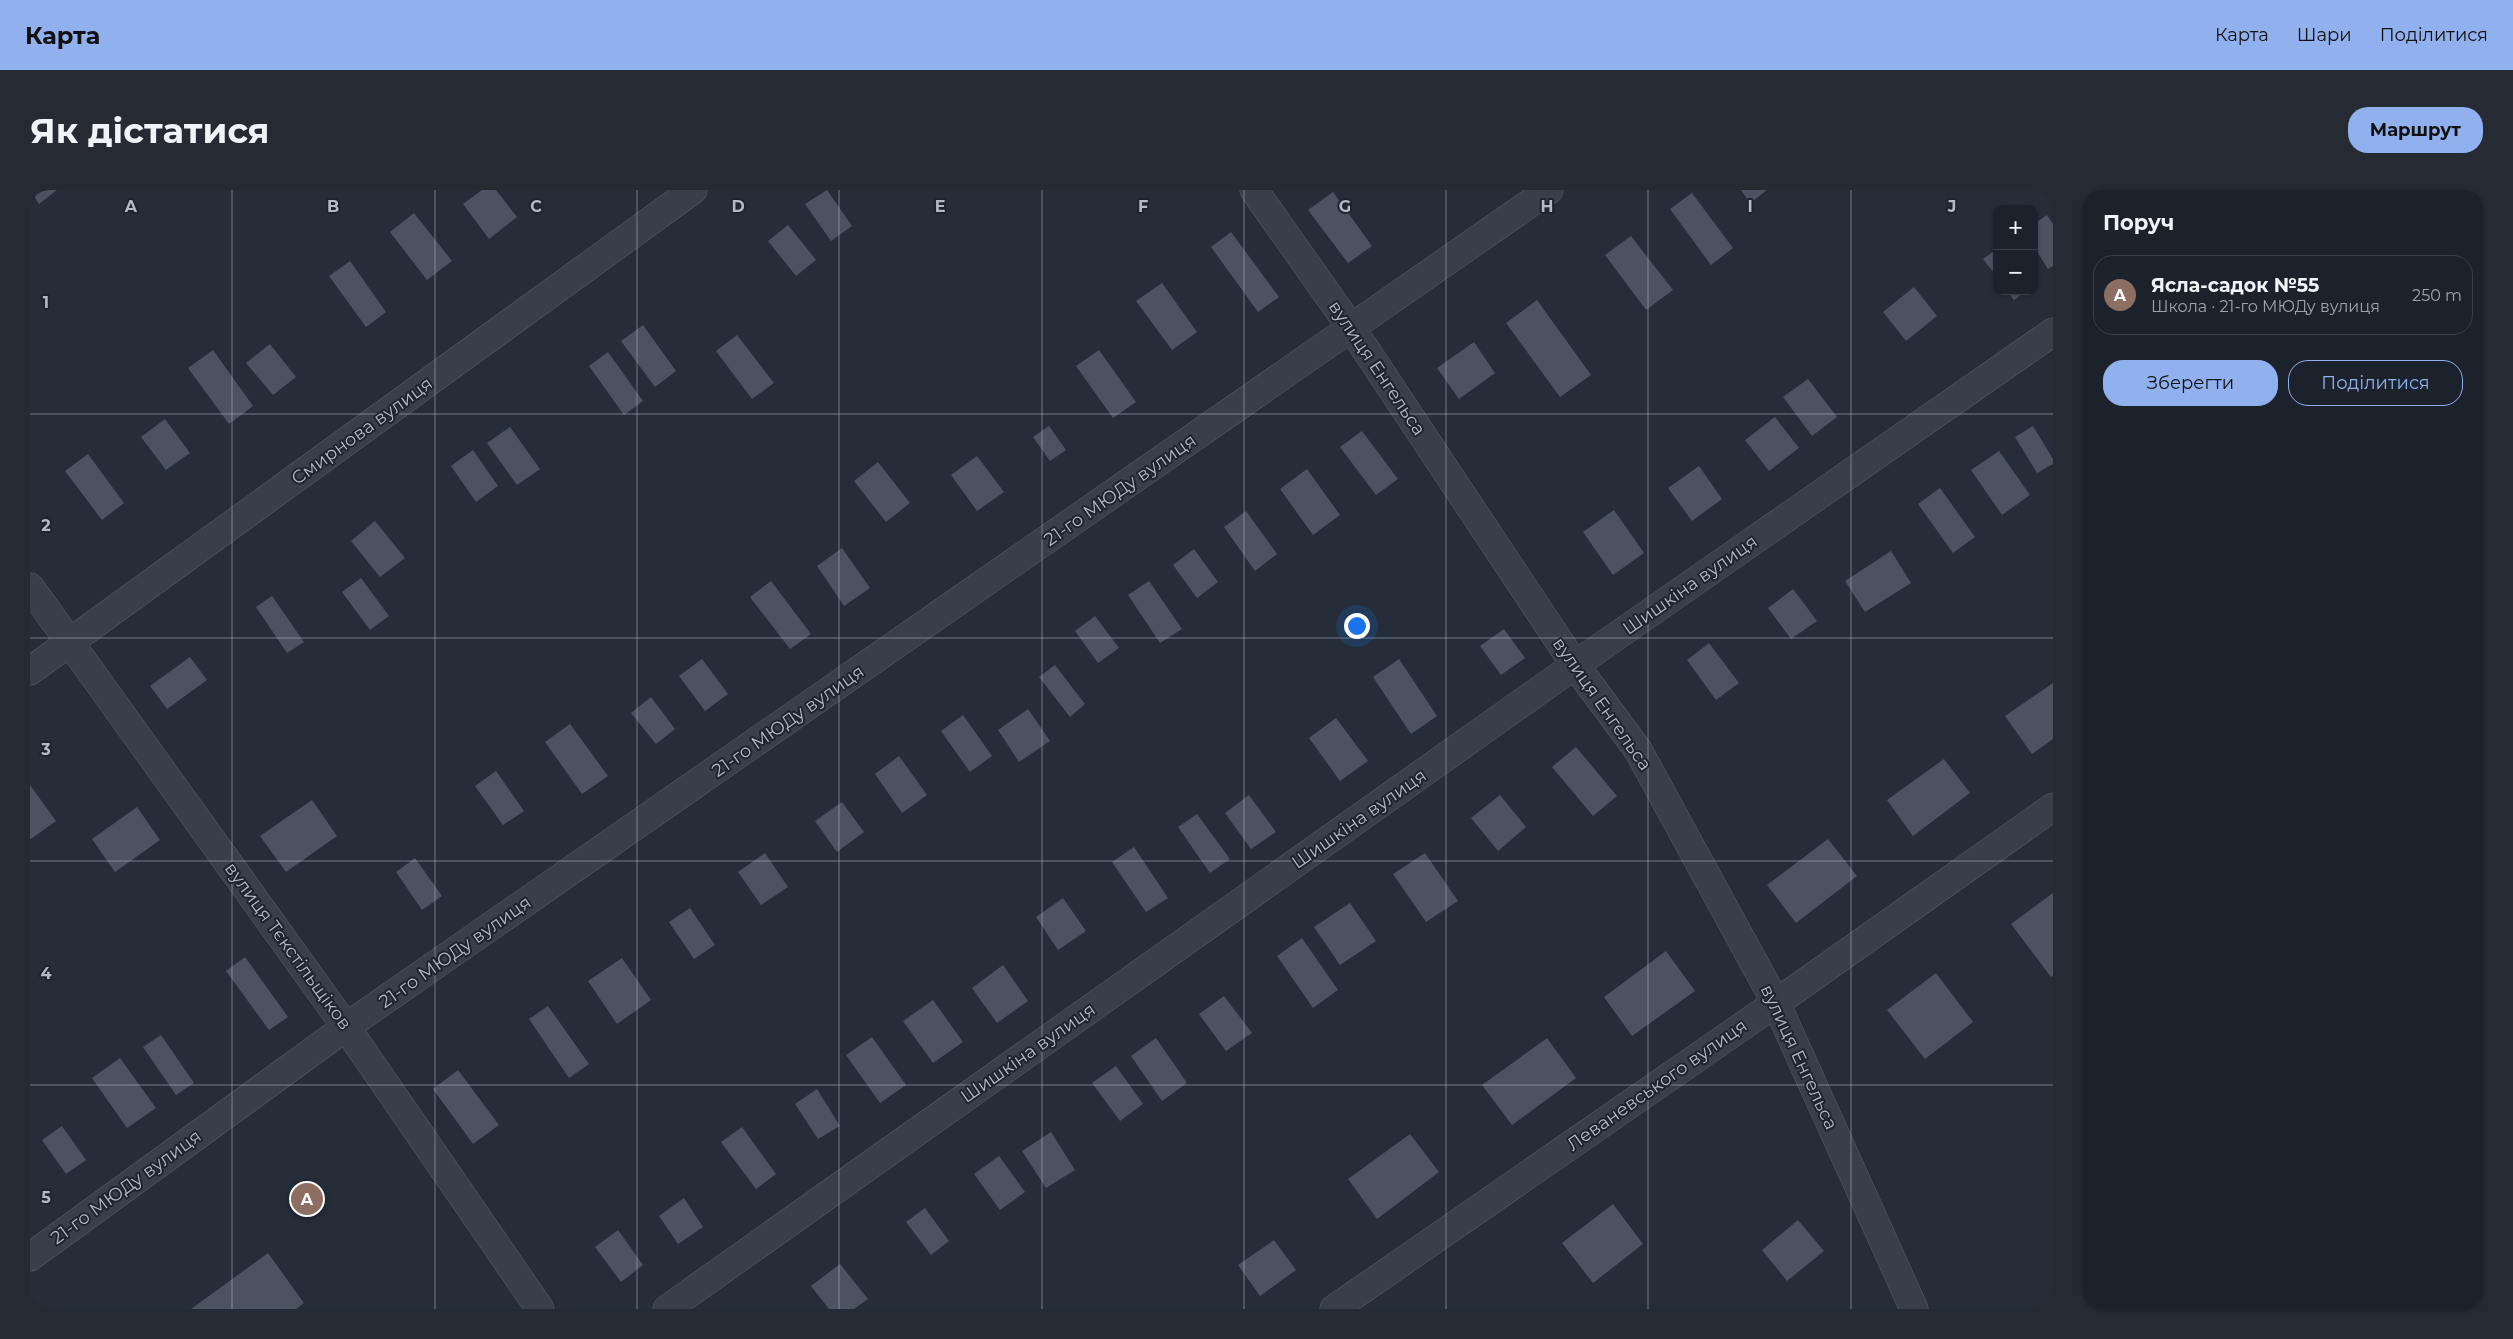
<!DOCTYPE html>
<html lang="uk">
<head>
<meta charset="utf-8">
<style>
	:root { --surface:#1c222b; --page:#252a33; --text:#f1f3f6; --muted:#a0a4a9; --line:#3a3f47; --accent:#90b0ee }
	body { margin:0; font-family:Montserrat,sans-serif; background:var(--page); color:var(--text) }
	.controls { position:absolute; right:15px; top:15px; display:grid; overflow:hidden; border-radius:10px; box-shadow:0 1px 4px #0004 }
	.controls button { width:45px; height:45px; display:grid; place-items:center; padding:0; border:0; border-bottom:1px solid var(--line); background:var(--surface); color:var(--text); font:25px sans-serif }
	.you { position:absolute; left:1326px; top:435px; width:18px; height:18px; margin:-12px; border:4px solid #fff; border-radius:50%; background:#1a73e8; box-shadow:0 0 0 8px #1a73e833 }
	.badge { display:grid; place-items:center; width:32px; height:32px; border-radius:50%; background:var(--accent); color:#fff; font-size:16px; font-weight:700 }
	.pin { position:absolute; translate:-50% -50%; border:2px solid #fff; box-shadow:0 1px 5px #0006 }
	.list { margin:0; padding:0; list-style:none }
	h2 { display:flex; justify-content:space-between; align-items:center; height:65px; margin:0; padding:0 20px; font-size:21px }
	h2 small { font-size:16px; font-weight:400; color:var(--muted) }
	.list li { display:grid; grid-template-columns:32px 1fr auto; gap:15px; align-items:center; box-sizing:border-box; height:80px; margin:0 10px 10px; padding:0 10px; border:1px solid var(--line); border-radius:20px }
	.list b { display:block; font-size:19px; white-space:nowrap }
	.list p { margin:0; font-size:16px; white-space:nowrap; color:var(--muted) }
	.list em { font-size:16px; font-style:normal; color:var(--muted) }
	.actions { display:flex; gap:10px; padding:15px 20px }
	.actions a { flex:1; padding:11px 0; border:1px solid var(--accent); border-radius:20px; text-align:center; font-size:18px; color:var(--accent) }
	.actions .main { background:var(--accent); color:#111 }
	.map { position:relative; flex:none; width:2023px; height:1119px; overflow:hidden; border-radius:20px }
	header { display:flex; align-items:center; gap:30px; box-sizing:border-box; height:70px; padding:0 25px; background:var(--accent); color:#111 }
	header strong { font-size:24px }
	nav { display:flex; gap:28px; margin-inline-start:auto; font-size:18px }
	.intro { display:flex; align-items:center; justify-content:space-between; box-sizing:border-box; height:120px; padding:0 30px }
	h1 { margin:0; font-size:35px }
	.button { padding:12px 22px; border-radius:20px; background:var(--accent); color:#111; font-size:18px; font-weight:700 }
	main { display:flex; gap:30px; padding:0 30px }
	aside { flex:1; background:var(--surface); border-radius:20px; box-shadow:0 1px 4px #0004 }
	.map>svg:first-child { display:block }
	.building { fill:#4b5362 }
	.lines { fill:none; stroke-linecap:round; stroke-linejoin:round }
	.minor-casing { stroke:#565d68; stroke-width:29 }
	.minor { stroke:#383f4a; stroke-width:28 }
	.grid { fill:none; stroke:#b4bac5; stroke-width:1; stroke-opacity:0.55 }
	.labels { text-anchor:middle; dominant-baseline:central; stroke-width:4; stroke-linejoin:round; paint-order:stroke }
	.street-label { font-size:18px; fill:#b4bac5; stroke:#1d242f }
	.grid-label { font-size:16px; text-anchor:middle; font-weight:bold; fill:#b4bac5; stroke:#1d242f; stroke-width:4; stroke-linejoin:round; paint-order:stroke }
</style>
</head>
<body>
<header>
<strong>Карта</strong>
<nav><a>Карта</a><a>Шари</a><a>Поділитися</a></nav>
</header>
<div class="intro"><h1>Як дістатися</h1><a class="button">Маршрут</a></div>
<main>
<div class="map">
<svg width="2023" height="1119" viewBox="0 0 2023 1119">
	<rect width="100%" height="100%" fill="#252d39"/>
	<path class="building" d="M 0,0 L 27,0 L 9,14 Z
		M 452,0 L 466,0 L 487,27 L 459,49 L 433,14 Z
		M 797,0 L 822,36 L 801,51 L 775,14 Z
		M 1711,0 L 1737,0 L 1720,13 Z
		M 1303,2 L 1342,56 L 1318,73 L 1278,20 Z
		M 1662,3 L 1703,58 L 1681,75 L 1640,19 Z
		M 384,23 L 422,71 L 397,90 L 360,42 Z
		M 2017,25 L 2023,34 L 2023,76 L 2018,79 L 2004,57 L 2004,34 Z
		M 758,35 L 786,70 L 766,86 L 738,51 Z
		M 1201,42 L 1249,107 L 1228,122 L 1181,57 Z
		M 1601,46 L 1643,100 L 1616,120 L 1575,65 Z
		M 1967,59 L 1967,87 L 1953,69 Z
		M 320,71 L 356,122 L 336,137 L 299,86 Z
		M 1132,93 L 1167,142 L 1142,160 L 1106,111 Z
		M 1884,97 L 1907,126 L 1876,151 L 1853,122 Z
		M 1977,101 L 1996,101 L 1984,110 Z
		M 1507,110 L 1561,185 L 1530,207 L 1476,133 Z
		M 613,135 L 646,181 L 625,197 L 591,151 Z
		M 707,145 L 744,193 L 722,209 L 686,161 Z
		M 1444,152 L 1465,183 L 1429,209 L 1407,178 Z
		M 240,154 L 266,187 L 243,205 L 216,173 Z
		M 183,160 L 223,216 L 199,234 L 158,178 Z
		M 1069,160 L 1106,212 L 1083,228 L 1046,176 Z
		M 578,162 L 613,211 L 594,225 L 559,176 Z
		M 1778,189 L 1807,227 L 1782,246 L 1753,207 Z
		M 1745,227 L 1769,258 L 1739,281 L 1715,250 Z
		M 135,229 L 160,263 L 136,280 L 111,247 Z
		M 1019,236 L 1036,260 L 1020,271 L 1003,247 Z
		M 2003,236 L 2023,269 L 2023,274 L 2007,283 L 1985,247 Z
		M 480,237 L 510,279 L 487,295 L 457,253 Z
		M 1332,241 L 1368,289 L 1346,305 L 1310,257 Z
		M 443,260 L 468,296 L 446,312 L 421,276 Z
		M 1969,261 L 2000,305 L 1972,325 L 1941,280 Z
		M 58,264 L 94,313 L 72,330 L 35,281 Z
		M 947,266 L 974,302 L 947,321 L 921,285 Z
		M 848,272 L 880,313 L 856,332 L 824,291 Z
		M 1669,276 L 1692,309 L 1662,331 L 1638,298 Z
		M 1277,279 L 1310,325 L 1283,345 L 1250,299 Z
		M 1910,298 L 1945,347 L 1923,363 L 1888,314 Z
		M 1584,320 L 1614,363 L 1583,385 L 1553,342 Z
		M 1216,321 L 1247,364 L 1225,381 L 1194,337 Z
		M 345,331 L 375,368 L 350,387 L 321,351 Z
		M 812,358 L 840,398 L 814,416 L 787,376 Z
		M 1164,359 L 1188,392 L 1167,408 L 1143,375 Z
		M 1861,361 L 1881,393 L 1835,422 L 1815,391 Z
		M 331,388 L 359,426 L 340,440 L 312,402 Z
		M 741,391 L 781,444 L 760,459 L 720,407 Z
		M 1119,391 L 1152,439 L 1130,453 L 1098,405 Z
		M 1763,399 L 1787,431 L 1761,449 L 1738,418 Z
		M 242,406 L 274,452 L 257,463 L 226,417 Z
		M 1065,426 L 1089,458 L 1068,473 L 1045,441 Z
		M 1474,439 L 1495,468 L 1471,485 L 1450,456 Z
		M 1679,453 L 1709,493 L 1686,510 L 1657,470 Z
		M 160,467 L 177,490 L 137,519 L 120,496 Z
		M 672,469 L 698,504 L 675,521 L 649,486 Z
		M 1369,469 L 1407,526 L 1381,544 L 1343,487 Z
		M 1025,475 L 1055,514 L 1040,527 L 1009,487 Z
		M 2023,493 L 2023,549 L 2002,564 L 1975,526 Z
		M 621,507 L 645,539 L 626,554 L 601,523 Z
		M 998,519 L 1020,551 L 989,572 L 968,540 Z
		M 933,525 L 962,566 L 940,582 L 911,541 Z
		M 1306,528 L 1338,571 L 1310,591 L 1279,548 Z
		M 540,534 L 578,586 L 552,604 L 515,552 Z
		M 1546,557 L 1587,606 L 1563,626 L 1522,577 Z
		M 869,566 L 897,605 L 872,623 L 845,584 Z
		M 1914,569 L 1940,603 L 1883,646 L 1857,610 Z
		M 466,581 L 494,621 L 473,635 L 445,596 Z
		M 0,595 L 26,631 L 1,649 L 0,648 Z
		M 1219,605 L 1246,642 L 1221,659 L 1195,623 Z
		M 1470,605 L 1496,637 L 1468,661 L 1441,628 Z
		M 282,610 L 307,646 L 256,682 L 230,646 Z
		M 812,612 L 834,642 L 807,662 L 785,631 Z
		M 107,617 L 130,650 L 85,682 L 62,649 Z
		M 1167,624 L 1200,669 L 1180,683 L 1148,637 Z
		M 1798,649 L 1827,686 L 1766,733 L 1737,695 Z
		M 1104,657 L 1138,708 L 1116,722 L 1082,672 Z
		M 735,663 L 758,697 L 731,715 L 708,682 Z
		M 1395,663 L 1428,711 L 1396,732 L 1363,684 Z
		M 385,668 L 412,706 L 392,720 L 366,682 Z
		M 2023,703 L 2023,786 L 2021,787 L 1981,734 Z
		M 1033,708 L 1056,741 L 1028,760 L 1006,727 Z
		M 1320,713 L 1346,751 L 1310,775 L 1284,737 Z
		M 660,718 L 685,755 L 664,769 L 639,732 Z
		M 1272,748 L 1308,800 L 1283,818 L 1247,766 Z
		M 1636,761 L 1665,801 L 1602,846 L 1574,807 Z
		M 215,767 L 258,827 L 239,840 L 196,781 Z
		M 592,768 L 621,810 L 587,834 L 558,791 Z
		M 973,775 L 998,811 L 967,833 L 942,798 Z
		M 1906,783 L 1943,832 L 1895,869 L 1857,820 Z
		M 1194,806 L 1222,843 L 1196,861 L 1169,824 Z
		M 903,810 L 933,852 L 903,873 L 873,831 Z
		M 518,816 L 559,874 L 539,888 L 499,829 Z
		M 131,845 L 164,893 L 146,905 L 113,857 Z
		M 842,847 L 876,895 L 850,913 L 816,865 Z
		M 1126,848 L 1157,893 L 1132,911 L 1101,866 Z
		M 1517,848 L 1546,888 L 1482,935 L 1452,895 Z
		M 90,868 L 126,918 L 97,938 L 62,888 Z
		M 1086,876 L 1113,914 L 1090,931 L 1062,893 Z
		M 428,880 L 469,935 L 443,954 L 403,899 Z
		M 787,899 L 810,936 L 788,949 L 765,914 Z
		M 32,936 L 56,970 L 36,984 L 12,950 Z
		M 712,937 L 746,984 L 726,999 L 691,952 Z
		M 1021,942 L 1045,980 L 1016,998 L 992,961 Z
		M 1380,944 L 1409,982 L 1347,1029 L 1318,989 Z
		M 969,966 L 995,1002 L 970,1020 L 944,984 Z
		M 654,1008 L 673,1037 L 648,1054 L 629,1026 Z
		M 1583,1014 L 1613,1054 L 1563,1093 L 1532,1053 Z
		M 895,1018 L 919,1051 L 901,1065 L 876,1032 Z
		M 1768,1030 L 1794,1061 L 1757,1091 L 1732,1060 Z
		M 588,1040 L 613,1075 L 591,1092 L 565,1057 Z
		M 1244,1050 L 1266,1080 L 1230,1106 L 1208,1075 Z
		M 238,1063 L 274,1113 L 266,1119 L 161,1119 Z
		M 810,1074 L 838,1109 L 824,1119 L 799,1119 L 781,1096 Z"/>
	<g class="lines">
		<g class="minor-casing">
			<path id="minor" d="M 1224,0 L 1322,139 L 1545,475 L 1608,560 L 1746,813 L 1884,1119
				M 0,397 L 316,837 L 510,1119
				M 0,481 L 663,0
				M 0,1067 L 316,837 L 1519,0
				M 637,1119 L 1545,475 L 2023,142
				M 1304,1119 L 1746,813 L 2023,617"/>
		</g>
		<use href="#minor" class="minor"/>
	</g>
	<path class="grid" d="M 202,0 L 202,1119M 405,0 L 405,1119M 607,0 L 607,1119M 809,0 L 809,1119M 1012,0 L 1012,1119M 1214,0 L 1214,1119M 1416,0 L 1416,1119M 1618,0 L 1618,1119M 1821,0 L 1821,1119M 0,224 L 2023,224M 0,448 L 2023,448M 0,671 L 2023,671M 0,895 L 2023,895"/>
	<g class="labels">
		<g class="street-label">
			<text transform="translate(1347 178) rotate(56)">вулиця Енгельса</text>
			<text transform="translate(332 241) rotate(-36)">Смирнова вулиця</text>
			<text transform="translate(1090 300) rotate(-35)">21-го МЮДу вулиця</text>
			<text transform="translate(1660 395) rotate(-35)">Шишкіна вулиця</text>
			<text transform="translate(1572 514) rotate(55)">вулиця Енгельса</text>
			<text transform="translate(758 531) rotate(-35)">21-го МЮДу вулиця</text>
			<text transform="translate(1329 629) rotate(-35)">Шишкіна вулиця</text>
			<text transform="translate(258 756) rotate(54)">вулиця Тєкстільщіков</text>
			<text transform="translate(425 762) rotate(-35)">21-го МЮДу вулиця</text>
			<text transform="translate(998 863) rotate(-35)">Шишкіна вулиця</text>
			<text transform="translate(1769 867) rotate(65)">вулиця Енгельса</text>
			<text transform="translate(1627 895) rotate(-35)">Леваневського вулиця</text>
			<text transform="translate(96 997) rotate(-36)">21-го МЮДу вулиця</text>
		</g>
	</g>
	<g class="grid-label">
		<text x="101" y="22">A</text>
		<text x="303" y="22">B</text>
		<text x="506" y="22">C</text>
		<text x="708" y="22">D</text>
		<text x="910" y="22">E</text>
		<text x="1113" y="22">F</text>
		<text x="1315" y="22">G</text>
		<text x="1517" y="22">H</text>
		<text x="1720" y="22">I</text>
		<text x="1922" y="22">J</text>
		<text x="16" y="118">1</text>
		<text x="16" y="341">2</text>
		<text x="16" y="565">3</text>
		<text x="16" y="789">4</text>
		<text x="16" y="1013">5</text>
	</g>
</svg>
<div class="controls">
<button>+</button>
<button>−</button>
</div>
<div class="you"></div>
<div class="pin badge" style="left:277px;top:1009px;background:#8d6e63">A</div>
</div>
<aside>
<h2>Поруч<small></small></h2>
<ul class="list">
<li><span class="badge" style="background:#8d6e63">A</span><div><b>Ясла-садок №55</b><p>Школа · 21-го МЮДу вулиця</p></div><em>250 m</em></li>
</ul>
<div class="actions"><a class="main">Зберегти</a><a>Поділитися</a></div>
</aside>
</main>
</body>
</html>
